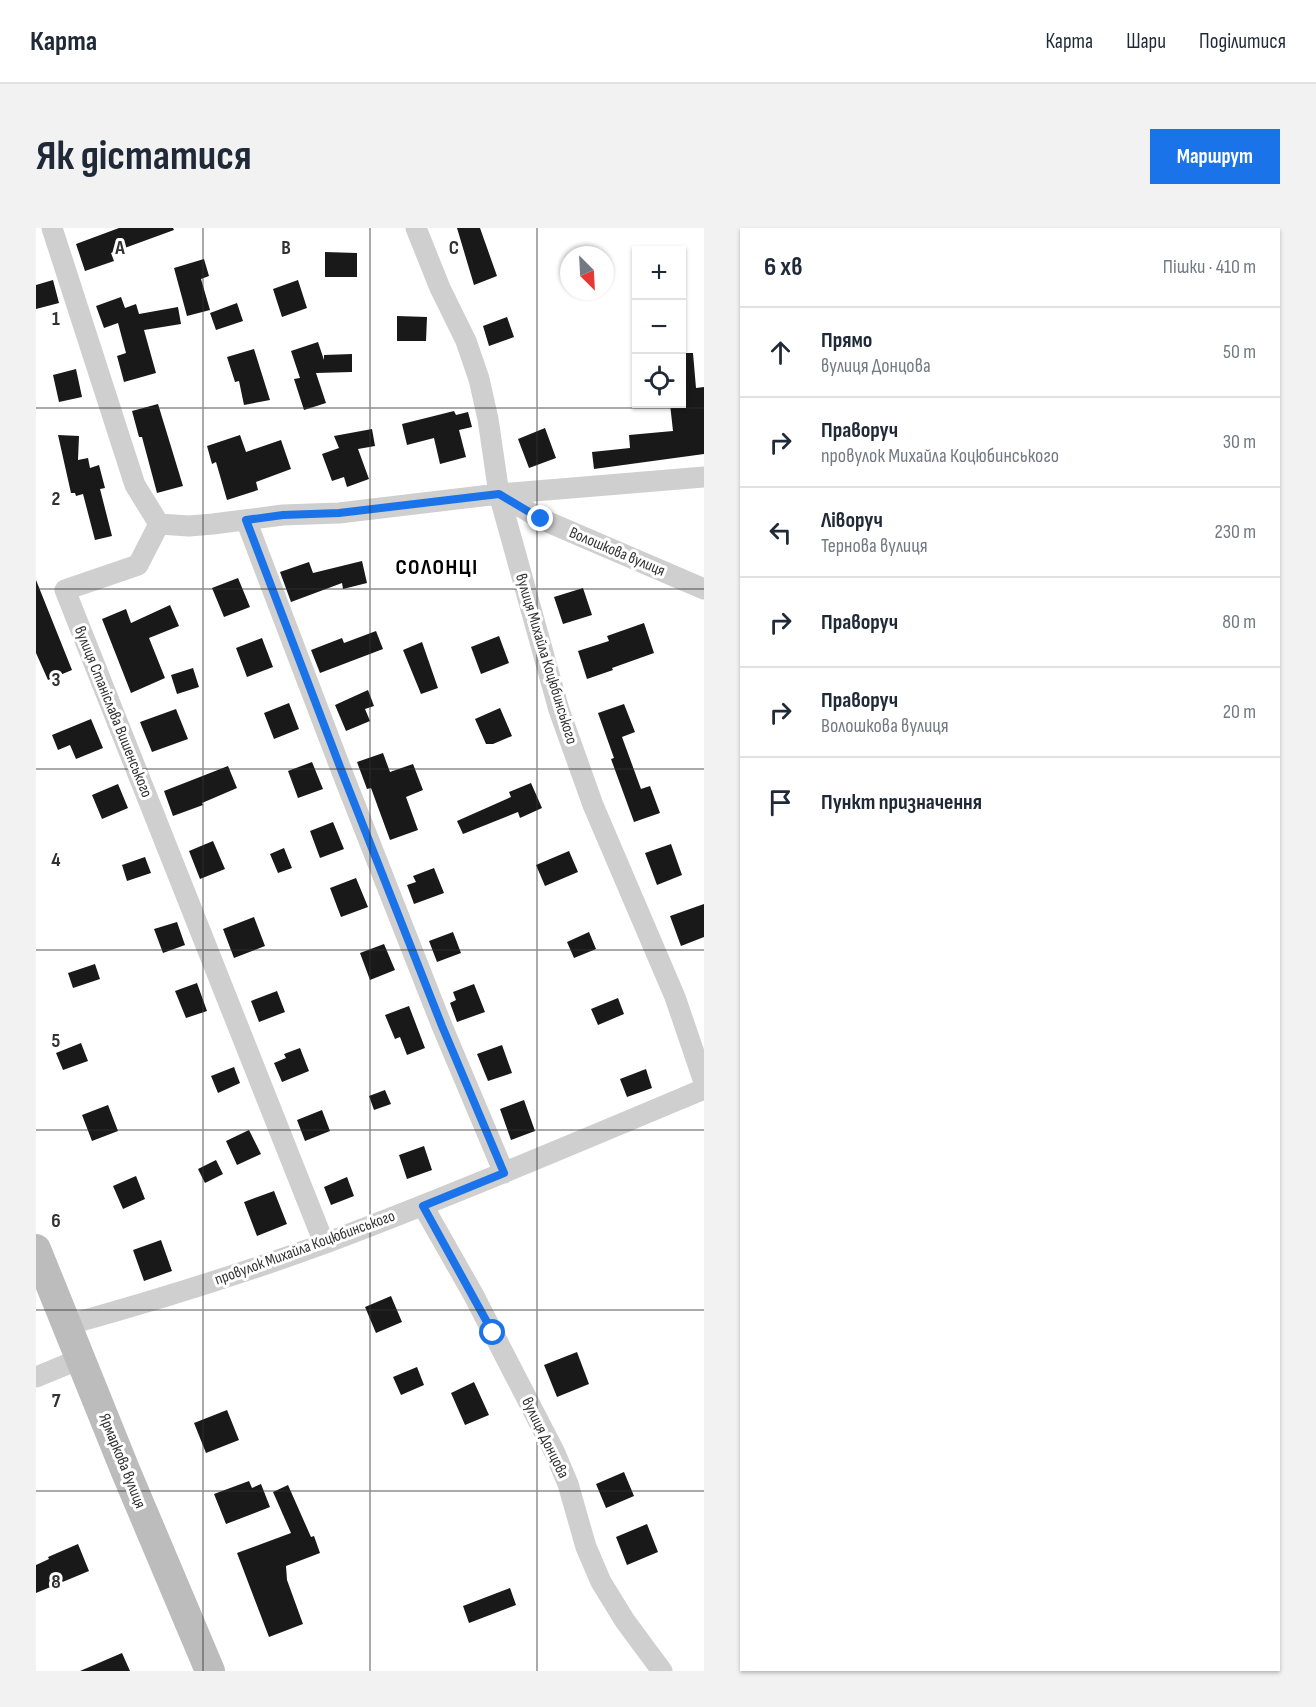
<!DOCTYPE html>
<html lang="uk">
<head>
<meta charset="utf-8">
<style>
	:root { --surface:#fff; --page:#f2f2f3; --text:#1f2937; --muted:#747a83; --line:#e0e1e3; --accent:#1a73e8 }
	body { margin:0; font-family:"Sofia Sans Condensed",sans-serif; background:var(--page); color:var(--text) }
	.controls { position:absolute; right:18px; top:18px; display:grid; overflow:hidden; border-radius:0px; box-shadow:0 2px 4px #0004 }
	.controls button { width:54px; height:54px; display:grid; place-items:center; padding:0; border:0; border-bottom:2px solid var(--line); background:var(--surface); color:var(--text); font:30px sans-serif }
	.compass { position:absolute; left:524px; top:18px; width:54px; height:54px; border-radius:50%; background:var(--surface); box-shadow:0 2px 4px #0004; rotate:156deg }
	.stop { position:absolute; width:18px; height:18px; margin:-14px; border:4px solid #1a73e8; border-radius:50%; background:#fff }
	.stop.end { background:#1a73e8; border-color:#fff; box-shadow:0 2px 6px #0008 }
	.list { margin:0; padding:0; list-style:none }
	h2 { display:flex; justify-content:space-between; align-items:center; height:78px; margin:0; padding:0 24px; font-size:26px }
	h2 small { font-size:20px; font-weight:400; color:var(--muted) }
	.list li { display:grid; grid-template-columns:39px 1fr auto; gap:18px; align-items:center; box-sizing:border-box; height:90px; padding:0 24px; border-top:2px solid var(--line) }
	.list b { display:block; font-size:22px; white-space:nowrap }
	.list p { margin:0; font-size:20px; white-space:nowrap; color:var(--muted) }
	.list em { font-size:20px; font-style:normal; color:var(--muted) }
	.icon { flex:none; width:33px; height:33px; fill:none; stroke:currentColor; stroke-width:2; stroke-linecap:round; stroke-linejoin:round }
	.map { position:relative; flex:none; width:668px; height:1443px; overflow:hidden; border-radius:0px }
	header { display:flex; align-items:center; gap:36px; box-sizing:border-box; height:84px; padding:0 30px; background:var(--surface); border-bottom:2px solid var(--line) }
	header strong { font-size:28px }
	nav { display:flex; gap:33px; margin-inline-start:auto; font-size:21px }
	.intro { display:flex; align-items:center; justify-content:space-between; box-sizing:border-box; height:144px; padding:0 36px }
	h1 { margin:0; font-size:42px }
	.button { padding:15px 27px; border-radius:0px; background:var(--accent); color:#fff; font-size:21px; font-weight:700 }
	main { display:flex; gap:36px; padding:0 36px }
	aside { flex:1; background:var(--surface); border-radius:0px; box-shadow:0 2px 4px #0004 }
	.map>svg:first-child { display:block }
	.building { fill:#191919 }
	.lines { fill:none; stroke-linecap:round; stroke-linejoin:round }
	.street { stroke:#cfcfcf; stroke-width:21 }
	.secondary { stroke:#bcbcbc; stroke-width:30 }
	.route { stroke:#1a73e8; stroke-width:8 }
	.grid { fill:none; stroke:#323232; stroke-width:1.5; stroke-opacity:0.55 }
	.labels { text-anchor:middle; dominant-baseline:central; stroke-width:6; stroke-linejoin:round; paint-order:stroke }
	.street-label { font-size:16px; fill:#323232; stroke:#fff }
	.district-label { font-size:22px; font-weight:bold; letter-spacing:1.5px; fill:#000; stroke:#fff }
	.grid-label { font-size:20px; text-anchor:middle; font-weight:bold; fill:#323232; stroke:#fff; stroke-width:6; stroke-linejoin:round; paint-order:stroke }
</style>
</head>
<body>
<header>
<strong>Карта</strong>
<nav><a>Карта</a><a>Шари</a><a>Поділитися</a></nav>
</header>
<div class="intro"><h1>Як дістатися</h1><a class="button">Маршрут</a></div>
<main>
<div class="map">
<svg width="668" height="1443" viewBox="0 0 668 1443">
	<rect width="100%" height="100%" fill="#fff"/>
	<path class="building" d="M 83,0 L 137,0 L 138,2 L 75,25 L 78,33 L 49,43 L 40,16 Z
		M 421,0 L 444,0 L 461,48 L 438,57 Z
		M 289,24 L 321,25 L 321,49 L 289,49 Z
		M 168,31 L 173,48 L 165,51 L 174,82 L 151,88 L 138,40 Z
		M 17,52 L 23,75 L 0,81 L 0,57 Z
		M 262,52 L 271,80 L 246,89 L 237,61 Z
		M 85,69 L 89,80 L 100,76 L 103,86 L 142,79 L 145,96 L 108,102 L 120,145 L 88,154 L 81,128 L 90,125 L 82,95 L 68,100 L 60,78 Z
		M 201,75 L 207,93 L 180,102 L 174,85 Z
		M 361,88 L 391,89 L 390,113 L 361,113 Z
		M 471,89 L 478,109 L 453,118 L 447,98 Z
		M 282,114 L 288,132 L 288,127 L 316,126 L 316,144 L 280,145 L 290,175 L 268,182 L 258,151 L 264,150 L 255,123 Z
		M 218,121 L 234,172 L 208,177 L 203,153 L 199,154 L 191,129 Z
		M 645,125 L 657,125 L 660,160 L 668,159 L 668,226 L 558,241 L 556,224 L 594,220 L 593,207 L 637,203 L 634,176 L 645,176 Z
		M 40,141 L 46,169 L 23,174 L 17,147 Z
		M 122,176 L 147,258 L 121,265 L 106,209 L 103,209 L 96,183 Z
		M 418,183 L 420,187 L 432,184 L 436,199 L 423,202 L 430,229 L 404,236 L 398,210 L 371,217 L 366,196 Z
		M 509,200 L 520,230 L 493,240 L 482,211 Z
		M 336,201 L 339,218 L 322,221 L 333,251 L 311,259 L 308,249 L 296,253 L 286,226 L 303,220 L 298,208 Z
		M 22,207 L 43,208 L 42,232 L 52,230 L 54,240 L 63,237 L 69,260 L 64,261 L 76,308 L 59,312 L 47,266 L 40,268 L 39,265 L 35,265 Z
		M 204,207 L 210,224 L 245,212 L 255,241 L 220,254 L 222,262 L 191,272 L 180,234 L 176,236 L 171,218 Z
		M 326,333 L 331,355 L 307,361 L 306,355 L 255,374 L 244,344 L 273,334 L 277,345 Z
		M 202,350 L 214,379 L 188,389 L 176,360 Z
		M 0,352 L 36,442 L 12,452 L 0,425 Z
		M 547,360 L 556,387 L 527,396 L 518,369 Z
		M 134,377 L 143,398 L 113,410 L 129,450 L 95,465 L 66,391 L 90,381 L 95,395 Z
		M 608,395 L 618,425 L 576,440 L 577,442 L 551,451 L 542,423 L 573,413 L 571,408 Z
		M 340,403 L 347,421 L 284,445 L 275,422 L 306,410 L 308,415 Z
		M 463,408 L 473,435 L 445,446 L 435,419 Z
		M 226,410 L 237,439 L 211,449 L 200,420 Z
		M 386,414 L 402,460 L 385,466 L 367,422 Z
		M 157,440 L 163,459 L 141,466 L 135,447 Z
		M 332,462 L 338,478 L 329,481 L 334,493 L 310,503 L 299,477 Z
		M 253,475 L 263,501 L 238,511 L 228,485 Z
		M 588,476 L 599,504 L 586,509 L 605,561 L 614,558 L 624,585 L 598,594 L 575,531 L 578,530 L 562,485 Z
		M 464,480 L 476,508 L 457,516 L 450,516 L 439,491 Z
		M 140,481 L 152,511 L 116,524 L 104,494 Z
		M 55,491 L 67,520 L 40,531 L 34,517 L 22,522 L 16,507 Z
		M 347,525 L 354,544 L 377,536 L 387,562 L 370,569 L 382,602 L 354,612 L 335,560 L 331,561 L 321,534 Z
		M 276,534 L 287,561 L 262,570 L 252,543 Z
		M 192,538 L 201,560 L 166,575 L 167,577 L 137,588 L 128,563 Z
		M 495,555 L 506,580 L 484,590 L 482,584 L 427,606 L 421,593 L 475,569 L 473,564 Z
		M 82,556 L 92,580 L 66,591 L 56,567 Z
		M 297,594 L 308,621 L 284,630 L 274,603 Z
		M 177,613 L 189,641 L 164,651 L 153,623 Z
		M 635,616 L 646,647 L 621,657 L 609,625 Z
		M 248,620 L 256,640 L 242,645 L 234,626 Z
		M 533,623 L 542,644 L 509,658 L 500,637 Z
		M 109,629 L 115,645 L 91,653 L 86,637 Z
		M 398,640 L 408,665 L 378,676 L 371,657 L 380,654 L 377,648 Z
		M 320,650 L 332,679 L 305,689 L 294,660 Z
		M 668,676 L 668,709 L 645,718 L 634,688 Z
		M 218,689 L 229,718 L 198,730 L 187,701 Z
		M 141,694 L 149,717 L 127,725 L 118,701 Z
		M 417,704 L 425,725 L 401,734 L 393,713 Z
		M 553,704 L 560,721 L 538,730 L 531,714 Z
		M 348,716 L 359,742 L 334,752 L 324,725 Z
		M 59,736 L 64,751 L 37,760 L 32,745 Z
		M 161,755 L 171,783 L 150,790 L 139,763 Z
		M 438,756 L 449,784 L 421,794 L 414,775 L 420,772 L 417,764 Z
		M 241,763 L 249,784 L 223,794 L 215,773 Z
		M 582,770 L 588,786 L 562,797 L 555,781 Z
		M 373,778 L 389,820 L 371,827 L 364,809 L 359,811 L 349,787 Z
		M 45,815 L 52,833 L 27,842 L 20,825 Z
		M 466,817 L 476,845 L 452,853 L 441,826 Z
		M 264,820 L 273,843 L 246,854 L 238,835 L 250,830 L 248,826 Z
		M 198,839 L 204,855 L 182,865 L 175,848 Z
		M 610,841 L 616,860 L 591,869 L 584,851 Z
		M 349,862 L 355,876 L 338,882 L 333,868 Z
		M 488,872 L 499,903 L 475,912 L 464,881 Z
		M 72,877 L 82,903 L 56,913 L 46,887 Z
		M 286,882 L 294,903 L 269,913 L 261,892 Z
		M 213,902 L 225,926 L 201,937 L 190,913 Z
		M 388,918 L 396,942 L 371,951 L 363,927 Z
		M 180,932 L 187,946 L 169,955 L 162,941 Z
		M 100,948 L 109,971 L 87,981 L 77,958 Z
		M 311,949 L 318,968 L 295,977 L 288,959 Z
		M 238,963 L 251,996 L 221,1008 L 208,974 Z
		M 125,1012 L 136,1043 L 108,1053 L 97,1022 Z
		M 355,1068 L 366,1094 L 340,1105 L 329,1079 Z
		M 541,1124 L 553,1156 L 521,1169 L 508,1137 Z
		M 381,1139 L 388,1157 L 365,1167 L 357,1149 Z
		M 438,1154 L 453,1187 L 429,1197 L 415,1165 Z
		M 191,1182 L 203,1212 L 170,1225 L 158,1195 Z
		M 588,1244 L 598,1268 L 570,1280 L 560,1256 Z
		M 213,1253 L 216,1260 L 225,1256 L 234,1279 L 190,1296 L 178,1266 Z
		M 252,1257 L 275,1309 L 278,1308 L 284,1325 L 250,1338 L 251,1352 L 267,1396 L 233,1409 L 201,1325 L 255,1305 L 237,1264 Z
		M 611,1296 L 622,1324 L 591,1337 L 580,1309 Z
		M 42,1316 L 53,1343 L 0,1365 L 0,1337 L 13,1331 L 12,1329 Z
		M 474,1360 L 480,1377 L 433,1395 L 427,1378 Z
		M 86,1425 L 94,1443 L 44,1443 Z"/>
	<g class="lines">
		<path class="street" d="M 16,0 L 99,257 L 123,296 L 102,337 L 29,362 L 288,1015
			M 380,0 L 404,60 L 430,113 L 443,151 L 452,191 L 463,266 L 523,482 L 557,577 L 639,769 L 668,854
			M 463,266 L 505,291 L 668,361
			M 210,292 L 306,544 L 406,798 L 468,945
			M 123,296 L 153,298 L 177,296 L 247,287 L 303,285 L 463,266 L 668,249
			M 387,978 L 437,1066 L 519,1225 L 532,1256 L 550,1319 L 565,1354 L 589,1393 L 626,1443
			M 31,1097 C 118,1073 205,1046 290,1015 C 417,967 542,914 668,861
			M 0,1149 L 44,1131"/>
		<path class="secondary" d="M 0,1021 L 90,1244 L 174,1443"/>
	</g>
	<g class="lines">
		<path class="route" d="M 457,1105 L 387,978 L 468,945 L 406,798 L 306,544 L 210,292 L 247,287 L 303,285 L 463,266 L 505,291"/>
	</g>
	<path class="grid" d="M 167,0 L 167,1443M 334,0 L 334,1443M 501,0 L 501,1443M 0,180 L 668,180M 0,361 L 668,361M 0,541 L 668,541M 0,722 L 668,722M 0,902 L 668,902M 0,1082 L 668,1082M 0,1263 L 668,1263"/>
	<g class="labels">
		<g class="street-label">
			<text transform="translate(581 324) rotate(23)">Волошкова вулиця</text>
			<text transform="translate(510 431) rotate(73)">вулиця Михайла Коцюбинського</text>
			<text transform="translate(77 484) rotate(68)">вулиця Станіслава Вишенського</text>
			<text transform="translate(269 1020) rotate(-20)">провулок Михайла Коцюбинського</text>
			<text transform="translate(509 1210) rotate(64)">вулиця Донцова</text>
			<text transform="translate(86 1233) rotate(68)">Ярмаркова вулиця</text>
		</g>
		<g class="district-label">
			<text x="401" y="339">СОЛОНЦІ</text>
		</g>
	</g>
	<g class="grid-label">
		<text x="84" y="26">A</text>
		<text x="250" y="26">B</text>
		<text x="418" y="26">C</text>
		<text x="20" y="97">1</text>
		<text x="20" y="277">2</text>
		<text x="20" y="458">3</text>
		<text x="20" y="638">4</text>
		<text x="20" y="819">5</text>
		<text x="20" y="999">6</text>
		<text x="20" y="1179">7</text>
		<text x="20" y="1360">8</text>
	</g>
</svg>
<div class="controls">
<button>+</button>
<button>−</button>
<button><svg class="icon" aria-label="locate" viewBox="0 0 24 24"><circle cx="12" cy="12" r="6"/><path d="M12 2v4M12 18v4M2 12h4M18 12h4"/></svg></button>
</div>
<svg class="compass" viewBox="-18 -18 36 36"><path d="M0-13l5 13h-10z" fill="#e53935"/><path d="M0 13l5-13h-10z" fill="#747a83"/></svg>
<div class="stop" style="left:457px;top:1105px"></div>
<div class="stop end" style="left:505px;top:291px"></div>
</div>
<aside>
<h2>6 хв<small>Пішки · 410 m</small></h2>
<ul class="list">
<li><svg class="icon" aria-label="ahead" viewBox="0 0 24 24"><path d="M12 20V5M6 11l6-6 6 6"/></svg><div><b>Прямо</b><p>вулиця Донцова</p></div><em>50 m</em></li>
<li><svg class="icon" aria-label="right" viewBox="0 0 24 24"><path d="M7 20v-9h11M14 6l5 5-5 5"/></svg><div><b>Праворуч</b><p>провулок Михайла Коцюбинського</p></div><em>30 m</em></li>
<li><svg class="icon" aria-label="left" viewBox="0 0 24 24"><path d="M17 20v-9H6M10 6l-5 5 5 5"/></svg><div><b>Ліворуч</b><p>Тернова вулиця</p></div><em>230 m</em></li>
<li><svg class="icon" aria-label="right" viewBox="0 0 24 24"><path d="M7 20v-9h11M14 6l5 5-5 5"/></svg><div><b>Праворуч</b></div><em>80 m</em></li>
<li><svg class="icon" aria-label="right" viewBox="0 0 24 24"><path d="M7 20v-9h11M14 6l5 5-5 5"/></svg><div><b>Праворуч</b><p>Волошкова вулиця</p></div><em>20 m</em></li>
<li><svg class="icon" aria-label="arrive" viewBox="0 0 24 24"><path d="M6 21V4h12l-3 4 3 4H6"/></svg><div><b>Пункт призначення</b></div></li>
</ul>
</aside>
</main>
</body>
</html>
